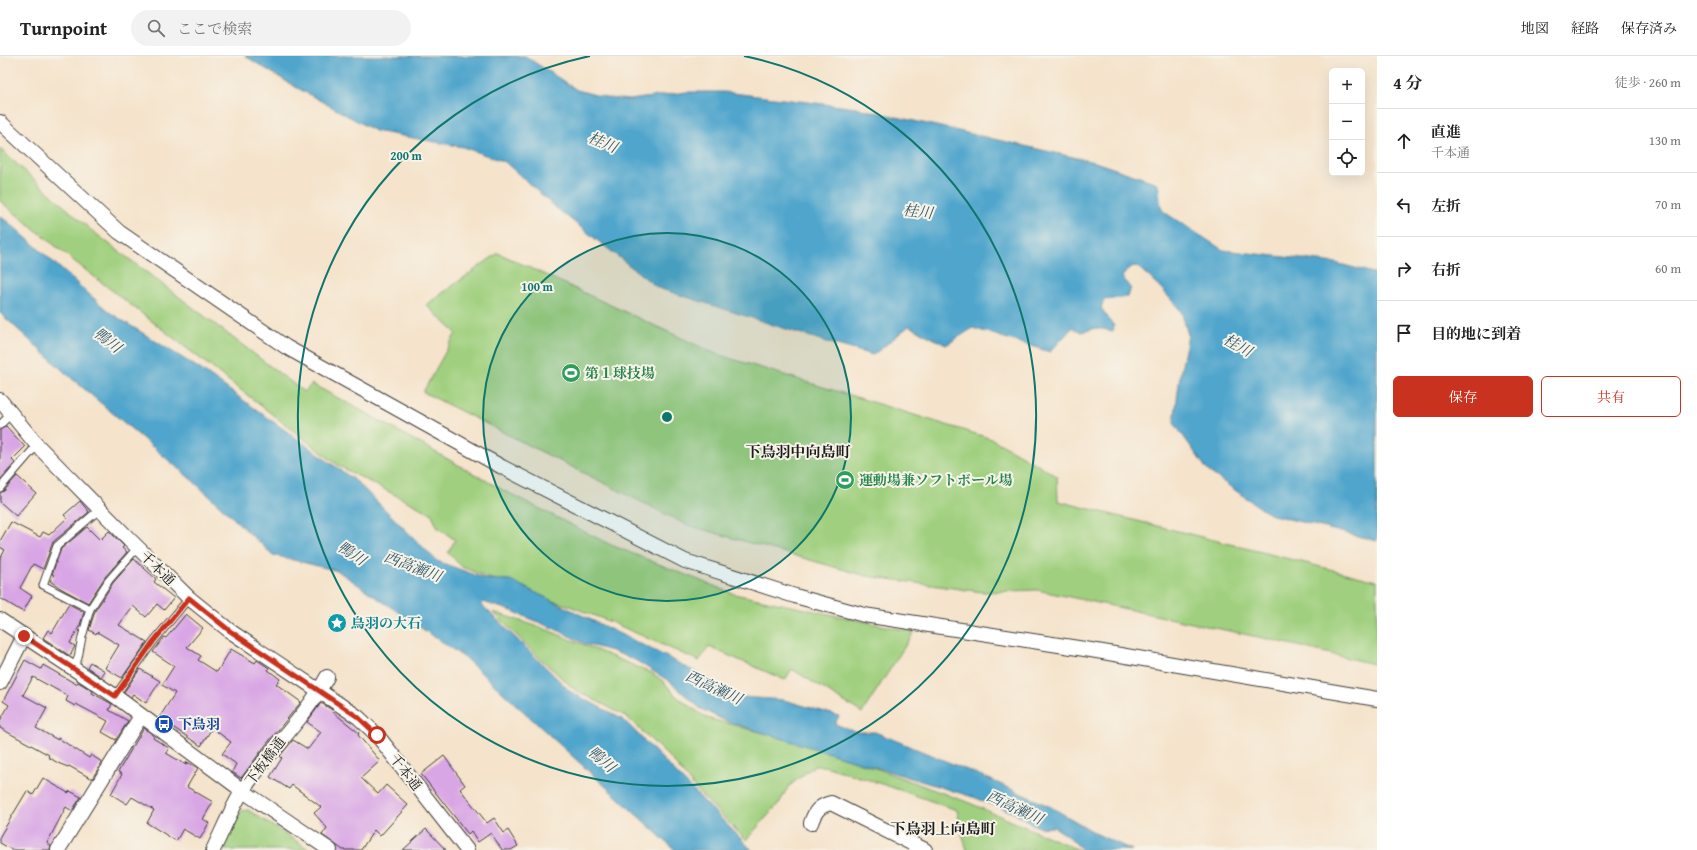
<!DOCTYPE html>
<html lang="ja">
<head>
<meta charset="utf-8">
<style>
	:root { --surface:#fff; --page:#f2f2f2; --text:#222; --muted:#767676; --line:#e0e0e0; --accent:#c8321e }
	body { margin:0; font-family:"Gentium Book Plus","Noto Serif JP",serif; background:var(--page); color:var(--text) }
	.controls { position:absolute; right:12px; top:12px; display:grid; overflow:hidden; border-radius:6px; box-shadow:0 4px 16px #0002 }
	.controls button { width:36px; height:36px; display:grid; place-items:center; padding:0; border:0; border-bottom:1px solid var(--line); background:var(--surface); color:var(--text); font:20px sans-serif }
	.stop { position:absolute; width:12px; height:12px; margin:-9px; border:3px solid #c8321e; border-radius:50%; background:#fff }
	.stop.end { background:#c8321e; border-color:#fff; box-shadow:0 1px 4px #0008 }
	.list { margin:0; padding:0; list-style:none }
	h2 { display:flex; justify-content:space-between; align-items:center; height:52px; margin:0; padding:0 16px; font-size:17px }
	h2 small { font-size:13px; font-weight:400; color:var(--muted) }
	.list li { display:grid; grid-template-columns:26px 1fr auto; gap:12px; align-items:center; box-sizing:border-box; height:64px; padding:0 16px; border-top:1px solid var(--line) }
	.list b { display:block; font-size:15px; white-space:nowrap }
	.list p { margin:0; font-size:13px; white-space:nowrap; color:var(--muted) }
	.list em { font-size:13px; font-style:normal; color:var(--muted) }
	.actions { display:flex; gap:8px; padding:12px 16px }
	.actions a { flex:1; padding:9px 0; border:1px solid var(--accent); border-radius:6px; text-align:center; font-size:14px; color:var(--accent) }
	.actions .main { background:var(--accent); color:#fff }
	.icon { flex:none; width:22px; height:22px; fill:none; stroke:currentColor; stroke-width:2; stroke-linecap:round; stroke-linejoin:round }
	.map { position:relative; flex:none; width:1377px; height:794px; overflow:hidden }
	header { display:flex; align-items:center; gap:24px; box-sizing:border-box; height:56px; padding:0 20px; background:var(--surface); border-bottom:1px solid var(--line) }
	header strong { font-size:19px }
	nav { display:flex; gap:22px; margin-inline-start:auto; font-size:14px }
	.search { width:280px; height:36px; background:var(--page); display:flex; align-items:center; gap:10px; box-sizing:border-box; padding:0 14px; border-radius:22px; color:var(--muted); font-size:15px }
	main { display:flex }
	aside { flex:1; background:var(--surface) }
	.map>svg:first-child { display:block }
	.green { fill:#a0d07f; stroke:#5e764e }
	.water { fill:#50a5cc; stroke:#366074 }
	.building { fill:#d8a5e5 }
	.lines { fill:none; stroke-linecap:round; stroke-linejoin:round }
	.service-casing { stroke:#3d3a36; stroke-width:9 }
	.minor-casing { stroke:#3d3a36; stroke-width:16 }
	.service { stroke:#fff; stroke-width:7 }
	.minor { stroke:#fff; stroke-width:14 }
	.route { stroke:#c8321e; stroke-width:5 }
	.ring { fill:none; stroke:#0f766e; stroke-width:2 }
	.labels { text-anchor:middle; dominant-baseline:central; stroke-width:4; stroke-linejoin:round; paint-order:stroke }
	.leisure-label { font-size:14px; font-weight:bold; fill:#27864d; stroke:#f7f3e8; text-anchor:start }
	.street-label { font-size:14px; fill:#1c1c1c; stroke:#f7f3e8 }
	.culture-label { font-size:14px; font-weight:bold; fill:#0d838f; stroke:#f7f3e8; text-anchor:start }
	.transit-label { font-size:14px; font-weight:bold; fill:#164399; stroke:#f7f3e8; text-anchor:start }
	.water-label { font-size:15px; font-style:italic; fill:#335a6b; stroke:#f7f3e8 }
	.neighbourhood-label { font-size:15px; font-weight:bold; fill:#1c1c1c; stroke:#f7f3e8 }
	.centre { fill:#0f766e; stroke:#f7f3e8; stroke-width:2 }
	.ring-label { font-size:12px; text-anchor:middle; font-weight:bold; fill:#0f766e; stroke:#f7f3e8; stroke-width:4; stroke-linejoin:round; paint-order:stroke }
</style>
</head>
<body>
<header>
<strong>Turnpoint</strong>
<div class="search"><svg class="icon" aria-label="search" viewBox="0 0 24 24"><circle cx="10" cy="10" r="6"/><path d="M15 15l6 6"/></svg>ここで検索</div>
<nav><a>地図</a><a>経路</a><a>保存済み</a></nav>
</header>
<main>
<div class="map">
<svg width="1377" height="794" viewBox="0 0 1377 794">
	<rect width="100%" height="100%" fill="#f7f3e8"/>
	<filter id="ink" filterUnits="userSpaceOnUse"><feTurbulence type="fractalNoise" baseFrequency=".025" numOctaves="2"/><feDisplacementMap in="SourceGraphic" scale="8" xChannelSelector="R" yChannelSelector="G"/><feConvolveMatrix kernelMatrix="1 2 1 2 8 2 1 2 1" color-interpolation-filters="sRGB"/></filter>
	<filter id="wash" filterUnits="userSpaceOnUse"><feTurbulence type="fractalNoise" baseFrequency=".012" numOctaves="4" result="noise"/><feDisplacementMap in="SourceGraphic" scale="16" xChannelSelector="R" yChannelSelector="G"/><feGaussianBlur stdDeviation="0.9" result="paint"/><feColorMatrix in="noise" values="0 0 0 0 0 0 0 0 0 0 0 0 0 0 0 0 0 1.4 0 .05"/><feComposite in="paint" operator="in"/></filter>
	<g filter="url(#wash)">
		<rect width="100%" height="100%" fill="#f5e3cb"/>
		<path class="green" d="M 0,93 L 91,174 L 304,336 L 312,328 L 364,356 L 503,434 L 611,489 L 734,538 L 914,576 L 862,657 L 792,613 L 785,624 L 709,591 L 699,605 L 611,566 L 567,549 L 525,537 L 462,511 L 448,497 L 455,484 L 437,471 L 432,458 L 339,410 L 74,205 L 0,145 Z
			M 498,197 L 716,298 L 992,383 L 1057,420 L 1058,445 L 1377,525 L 1377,609 L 1272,584 L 1037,534 L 982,536 L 866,520 L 687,469 L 423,336 L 456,277 L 426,249 Z
			M 493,556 L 545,573 L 652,617 L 664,626 L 676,640 L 707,662 L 808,689 L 872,711 L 967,746 L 1079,794 L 967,794 L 962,779 L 957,754 L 894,732 L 825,710 L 814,710 L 788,731 L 780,746 L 746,784 L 700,738 L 672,704 L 627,661 L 574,633 L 535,598 Z
			M 248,754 L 310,794 L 222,794 L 241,755 Z"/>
		<path class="water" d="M 245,0 L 525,0 L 577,34 L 607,42 L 630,44 L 686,36 L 724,36 L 857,52 L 1095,106 L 1157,127 C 1162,138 1157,146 1164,156 L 1223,194 L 1336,207 L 1377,218 L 1377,485 L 1269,458 L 1208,415 L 1174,367 L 1180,319 L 1188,279 L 1181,255 L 1160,231 L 1137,210 L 1130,211 L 1122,221 L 1131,231 L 1128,241 L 1104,244 L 1101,252 L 1114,270 L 1113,275 L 1096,272 L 1082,276 L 1072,272 L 1050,296 L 973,272 L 946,289 L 909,270 L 873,299 L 830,287 L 658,232 L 555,151 L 505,106 L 463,91 L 375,75 L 292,29 Z
			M 0,160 L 13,170 L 109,256 L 200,313 L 357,426 L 437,505 L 486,523 L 510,524 L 663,599 L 742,641 L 784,644 L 839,660 L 835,668 L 857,676 L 875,676 L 982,720 L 1051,751 L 1099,779 L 1132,794 L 1082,794 L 1068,780 L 1054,771 C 1031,774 1031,764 1014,757 C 1002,751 988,748 976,742 L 728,666 L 701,653 L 669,625 L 635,604 L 612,595 L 585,588 L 562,576 L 512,555 L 483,546 L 482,549 L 571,636 L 624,664 L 752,794 L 675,794 L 465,602 L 338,515 L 273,499 L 193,425 L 70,321 L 0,257 Z"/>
		<g id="blocks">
			<path class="building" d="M 6,370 L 25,391 L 12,404 L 15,407 L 0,424 L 0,374 Z
				M 17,420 L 36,437 L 16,460 L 0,446 L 0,437 L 4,435 Z
				M 80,445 L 89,456 L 53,486 L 43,513 L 33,508 L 20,532 L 32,540 L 23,556 L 0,542 L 0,503 L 5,494 L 0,491 L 0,485 L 11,466 L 40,481 L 43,476 L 49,479 L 67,462 L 64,459 Z
				M 87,471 L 100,484 L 109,475 L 124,490 L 122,492 L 127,496 L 105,521 L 88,547 L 62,533 L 50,525 L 54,519 L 52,518 L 61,493 Z
				M 134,503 L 156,523 L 154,526 L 174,542 L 164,554 L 157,548 L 146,561 L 133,550 L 119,569 L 147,586 L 122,622 L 105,612 L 119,589 L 97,576 L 96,578 L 89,574 L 95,555 L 113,527 Z
				M 69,548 L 84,556 L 80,569 L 70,587 L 75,590 L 70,600 L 43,582 L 48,574 L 52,577 Z
				M 186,558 L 203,572 L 187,591 L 201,600 L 198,604 L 217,616 L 231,593 L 255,607 L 257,604 L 269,612 L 268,614 L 280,623 L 276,628 L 301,646 L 265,690 L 241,722 L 232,716 L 236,708 L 222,698 L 231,686 L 212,672 L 201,690 L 159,662 L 175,637 L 162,629 L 174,610 L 153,596 L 164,581 L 166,582 Z
				M 25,604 L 41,613 L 43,609 L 76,628 L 78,626 L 93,635 L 92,637 L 112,648 L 109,654 L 128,665 L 116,684 L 102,676 L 108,665 L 76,648 L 75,650 L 66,645 L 68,640 L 33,621 L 23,639 L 47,652 L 36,672 L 58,684 L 58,682 L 89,702 L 91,699 L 102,706 L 92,723 L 69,710 L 68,711 L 58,707 L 48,701 L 49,699 L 0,672 L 0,665 L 9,649 L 3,645 Z
				M 90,606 L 105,615 L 101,621 L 87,611 Z
				M 140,613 L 160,625 L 146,647 L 133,638 L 131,641 L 124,636 Z
				M 321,647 L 334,655 L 333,656 L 359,677 L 358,679 L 380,705 L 361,722 L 378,738 L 386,729 L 408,749 L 380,780 L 374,774 L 361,794 L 343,794 L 322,779 L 327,772 L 314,757 L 321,751 L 292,729 L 289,733 L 270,721 L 282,702 L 280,700 L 293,684 L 308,693 L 321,676 L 307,666 Z
				M 144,672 L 154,680 L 153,682 L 169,692 L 166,697 L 186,709 L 187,706 L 198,712 L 187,731 L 213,746 L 203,763 L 209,767 L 200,783 L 183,773 L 176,785 L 147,767 L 154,754 L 132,741 L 127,748 L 111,738 L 122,718 L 118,716 Z
				M 444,700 L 465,729 L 460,733 L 487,767 L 494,762 L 504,777 L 508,774 L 518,790 L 511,794 L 502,794 L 491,777 L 478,786 L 471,775 L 468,778 L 421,718 Z
				M 43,722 L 68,737 L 70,735 L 81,741 L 72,755 L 66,751 L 47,787 L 51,790 L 50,794 L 13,794 L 0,787 L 0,780 L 27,735 L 33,739 Z
				M 426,773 L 446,794 L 403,794 Z"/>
		</g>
	</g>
	<g filter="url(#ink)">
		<use href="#blocks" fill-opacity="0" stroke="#3d3a36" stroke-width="1"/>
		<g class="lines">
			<g class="service-casing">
				<path id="service" d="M 0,369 L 12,357
					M 0,432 L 37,389
					M 90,553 L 109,524 L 137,492
					M 73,613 L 78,602 L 82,581 L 90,553 L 43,529 L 57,490 L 100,453
					M 115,640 L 153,586 L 189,542"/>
			</g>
			<g class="minor-casing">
				<path id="minor" d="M 0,66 L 119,176 L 286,291 L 502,411 L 685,505 L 795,540 L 864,559 L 1091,594 L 1377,643
					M 0,344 L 37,389 L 130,484 L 189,542 L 230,575 L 358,661 L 377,679 L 467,794
					M 0,564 L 115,640 L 243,735 L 330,794
					M 0,627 L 24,580
					M 811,767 C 815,755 819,750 831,747 L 925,794
					M 58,794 L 141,660
					M 213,794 C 223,774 231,753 243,734 C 269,695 305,662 327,621"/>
			</g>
			<use href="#service" class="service"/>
			<use href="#minor" class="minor"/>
		</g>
	</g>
	<g class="lines" filter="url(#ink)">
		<path class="route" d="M 24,580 L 115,640 L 153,586 L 189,542 L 230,575 L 358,661 L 377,679"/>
	</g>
	<circle cx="667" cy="361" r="184" fill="#0f766e" fill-opacity=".12"/>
	<g class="ring">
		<circle cx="667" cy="361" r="184"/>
		<path d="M744 0A369 369 0 1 1 590 0"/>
	</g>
	<defs>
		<g id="stadium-disc" transform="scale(1)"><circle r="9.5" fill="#2e9e5b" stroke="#f7f3e8"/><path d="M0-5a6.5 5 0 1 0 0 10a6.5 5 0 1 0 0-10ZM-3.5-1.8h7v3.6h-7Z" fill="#fff"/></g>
		<g id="sight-disc" transform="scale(1)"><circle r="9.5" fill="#0f9aa8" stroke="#f7f3e8"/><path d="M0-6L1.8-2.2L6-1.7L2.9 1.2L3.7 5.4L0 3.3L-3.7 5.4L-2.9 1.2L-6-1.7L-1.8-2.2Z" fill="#fff"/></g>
		<g id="bus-disc" transform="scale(1)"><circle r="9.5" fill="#1a4fb4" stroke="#f7f3e8"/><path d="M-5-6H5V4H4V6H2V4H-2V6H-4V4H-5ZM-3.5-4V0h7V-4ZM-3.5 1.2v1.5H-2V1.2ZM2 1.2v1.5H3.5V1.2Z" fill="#fff"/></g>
	</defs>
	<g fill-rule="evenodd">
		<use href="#stadium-disc" x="571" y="317"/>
		<use href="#stadium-disc" x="845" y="424"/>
		<use href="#sight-disc" x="337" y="567"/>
		<use href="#bus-disc" x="164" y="668"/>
	</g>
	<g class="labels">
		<g class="leisure-label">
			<text x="585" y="317">第１球技場</text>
			<text x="859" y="424">運動場兼ソフトボール場</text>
		</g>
		<g class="street-label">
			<text transform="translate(158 512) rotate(44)">千本通</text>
			<text transform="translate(265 705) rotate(-53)">下板橋通</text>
			<text transform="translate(406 716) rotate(52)">千本通</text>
		</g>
		<g class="culture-label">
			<text x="351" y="567">鳥羽の大石</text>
		</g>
		<g class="transit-label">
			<text x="178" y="668">下鳥羽</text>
		</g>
		<g class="water-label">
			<text transform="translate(603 86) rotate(23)">桂川</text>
			<text transform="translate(918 155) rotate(7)">桂川</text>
			<text transform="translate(108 284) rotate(38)">鴨川</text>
			<text transform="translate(1238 289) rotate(29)">桂川</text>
			<text transform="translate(352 497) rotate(34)">鴨川</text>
			<text transform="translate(413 510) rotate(21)">西高瀬川</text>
			<text transform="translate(714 631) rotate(25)">西高瀬川</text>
			<text transform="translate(602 703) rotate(41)">鴨川</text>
			<text transform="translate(1015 751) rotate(25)">西高瀬川</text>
		</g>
		<g class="neighbourhood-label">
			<text x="798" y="395">下鳥羽中向島町</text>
			<text x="943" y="772">下鳥羽上向島町</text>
		</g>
	</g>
	<circle cx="667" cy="361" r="6" class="centre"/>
	<g class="ring-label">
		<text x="406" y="104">200 m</text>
		<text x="537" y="235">100 m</text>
	</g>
</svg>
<div class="controls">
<button>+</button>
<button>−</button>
<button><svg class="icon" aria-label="locate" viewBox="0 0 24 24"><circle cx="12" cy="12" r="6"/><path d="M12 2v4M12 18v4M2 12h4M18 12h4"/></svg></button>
</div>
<div class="stop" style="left:377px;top:679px"></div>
<div class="stop end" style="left:24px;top:580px"></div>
</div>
<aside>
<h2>4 分<small>徒歩 · 260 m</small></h2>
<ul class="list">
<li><svg class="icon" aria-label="ahead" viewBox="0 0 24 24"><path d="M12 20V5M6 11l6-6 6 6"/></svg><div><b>直進</b><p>千本通</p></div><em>130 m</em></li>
<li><svg class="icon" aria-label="left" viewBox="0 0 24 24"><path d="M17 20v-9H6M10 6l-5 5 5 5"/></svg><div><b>左折</b></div><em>70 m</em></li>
<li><svg class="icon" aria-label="right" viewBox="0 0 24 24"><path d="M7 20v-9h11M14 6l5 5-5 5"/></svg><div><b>右折</b></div><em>60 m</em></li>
<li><svg class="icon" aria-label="arrive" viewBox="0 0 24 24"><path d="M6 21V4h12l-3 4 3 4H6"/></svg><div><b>目的地に到着</b></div></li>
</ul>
<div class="actions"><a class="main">保存</a><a>共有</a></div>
</aside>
</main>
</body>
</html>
